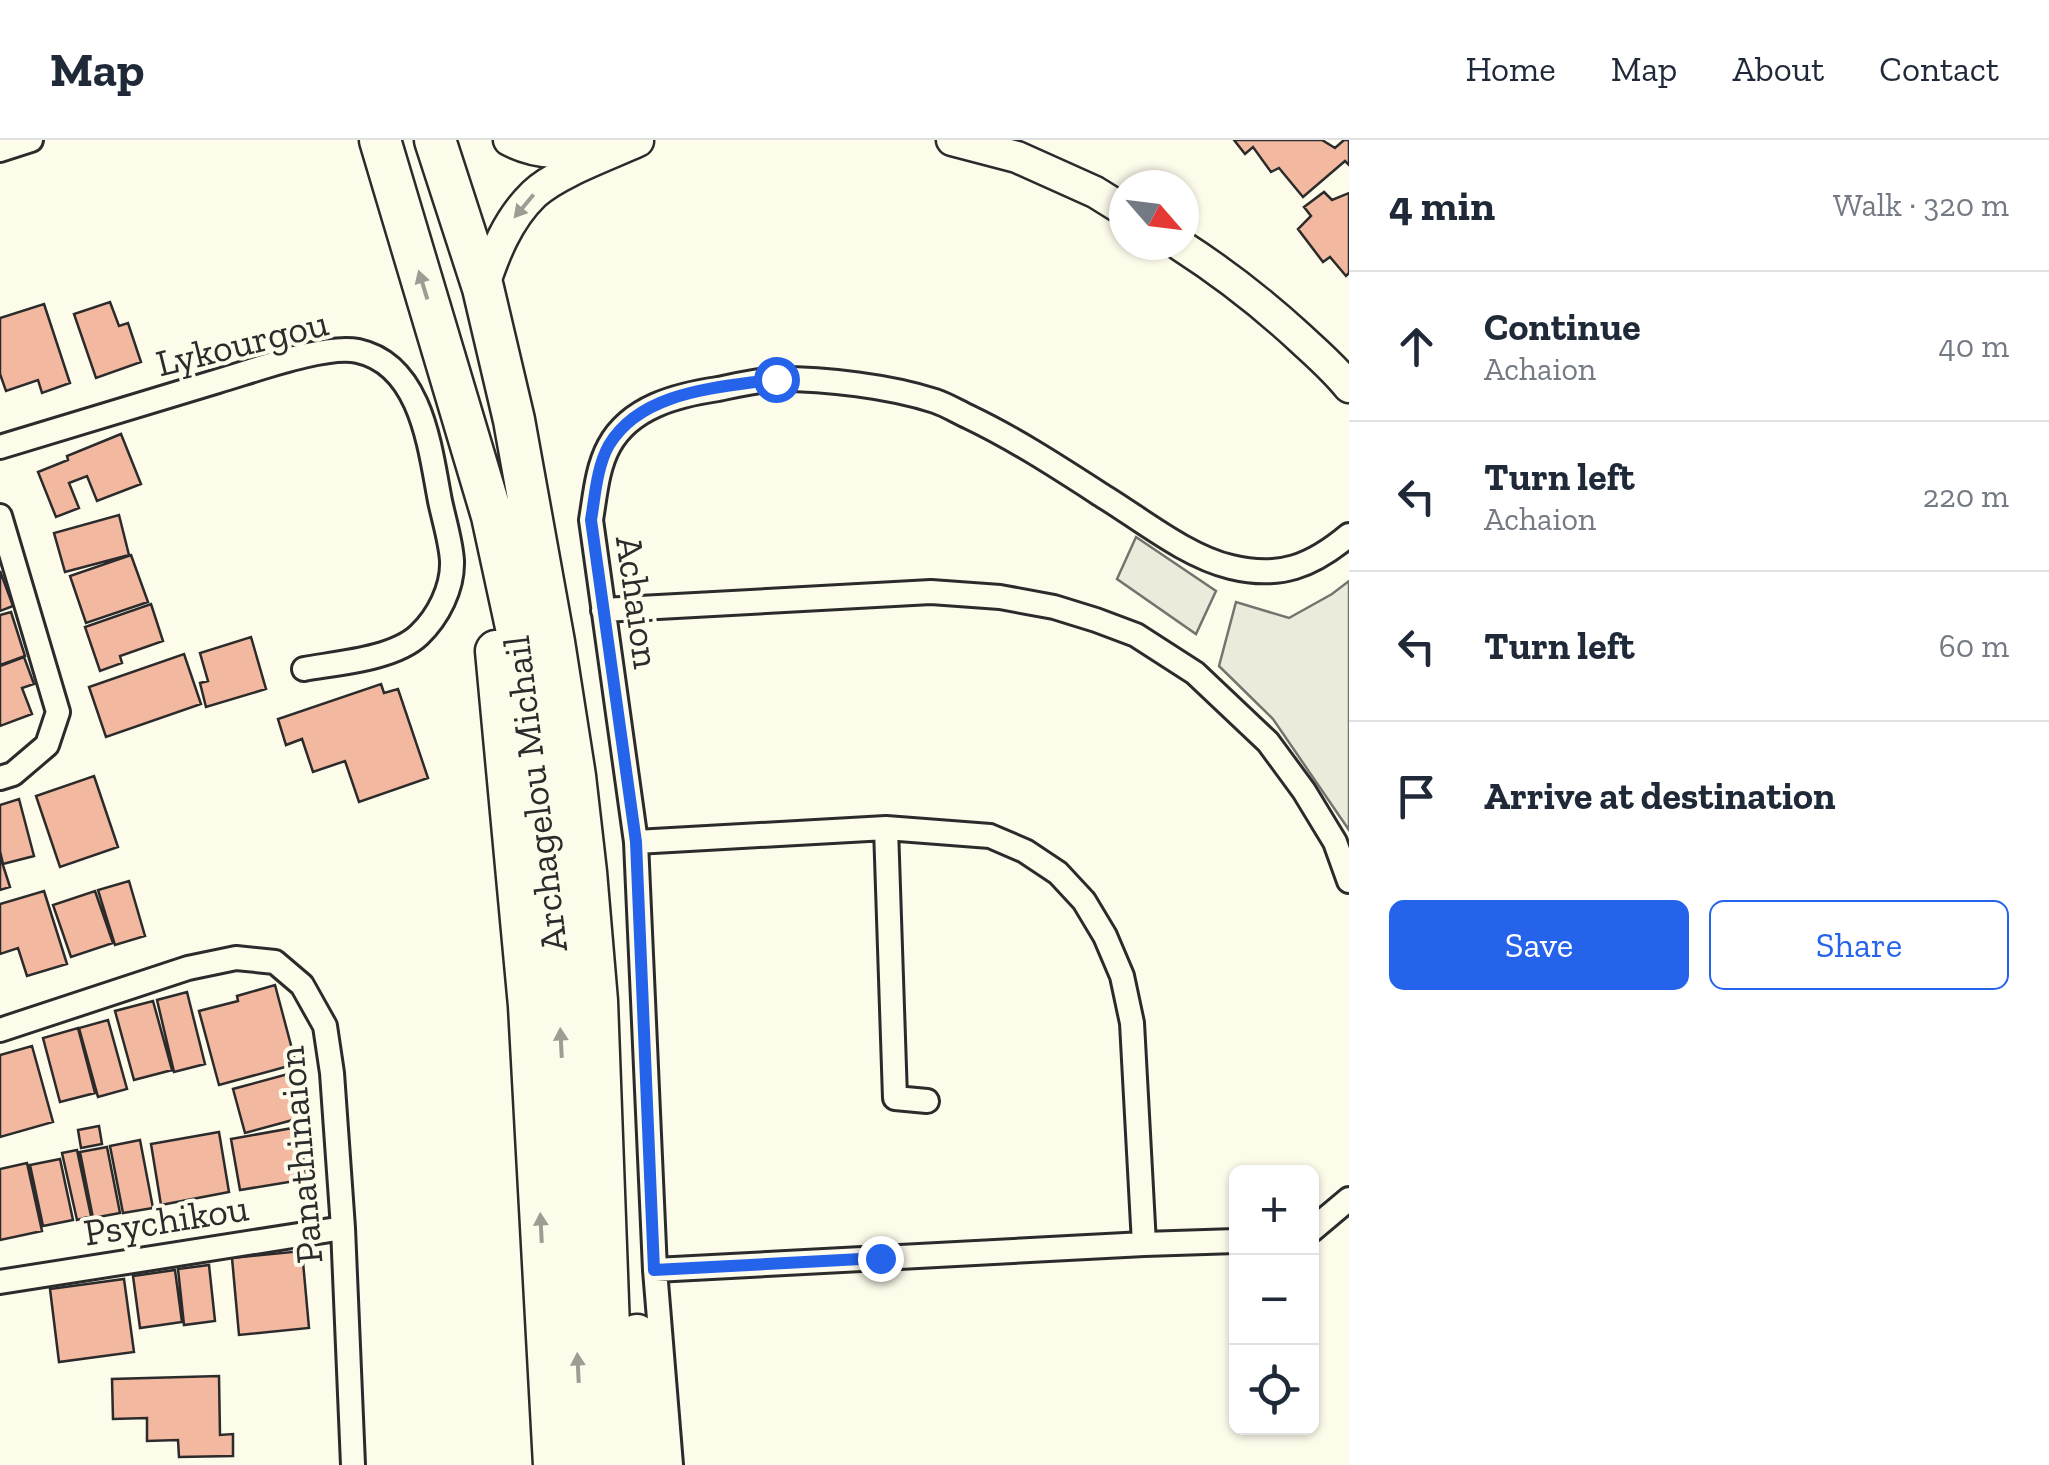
<!DOCTYPE html>
<html lang="en">
<head>
<meta charset="utf-8">
<style>
	:root { --surface:#fff; --page:#f6f6f7; --text:#1f2937; --muted:#747a83; --line:#e0e1e3; --accent:#2563eb }
	body { margin:0; font-family:"Zilla Slab",serif; background:var(--page); color:var(--text) }
	.controls { position:absolute; right:30px; bottom:30px; display:grid; overflow:hidden; border-radius:15px; box-shadow:0 2px 8px #0004 }
	.controls button { width:90px; height:90px; display:grid; place-items:center; padding:0; border:0; border-bottom:2px solid var(--line); background:var(--surface); color:var(--text); font:50px sans-serif }
	.compass { position:absolute; left:1109px; top:30px; width:90px; height:90px; border-radius:50%; background:var(--surface); box-shadow:0 2px 8px #0004; rotate:118deg }
	.stop { position:absolute; width:30px; height:30px; margin:-22px; border:8px solid #2563eb; border-radius:50%; background:#fff }
	.stop.end { background:#2563eb; border-color:#fff; box-shadow:0 2px 10px #0008 }
	.list { margin:0; padding:0; list-style:none }
	h2 { display:flex; justify-content:space-between; align-items:center; height:130px; margin:0; padding:0 40px; font-size:42px }
	h2 small { font-size:32px; font-weight:400; color:var(--muted) }
	.list li { display:grid; grid-template-columns:65px 1fr auto; gap:30px; align-items:center; box-sizing:border-box; height:150px; padding:0 40px; border-top:2px solid var(--line) }
	.list b { display:block; font-size:38px; white-space:nowrap }
	.list p { margin:0; font-size:32px; white-space:nowrap; color:var(--muted) }
	.list em { font-size:32px; font-style:normal; color:var(--muted) }
	.actions { display:flex; gap:20px; padding:30px 40px }
	.actions a { flex:1; padding:22px 0; border:2px solid var(--accent); border-radius:15px; text-align:center; font-size:35px; color:var(--accent) }
	.actions .main { background:var(--accent); color:#fff }
	.icon { flex:none; width:55px; height:55px; fill:none; stroke:currentColor; stroke-width:2; stroke-linecap:round; stroke-linejoin:round }
	.map { position:relative; flex:none; width:1349px; height:1325px; overflow:hidden }
	header { display:flex; align-items:center; gap:60px; box-sizing:border-box; height:140px; padding:0 50px; background:var(--surface); border-bottom:2px solid var(--line) }
	header strong { font-size:48px }
	nav { display:flex; gap:55px; margin-inline-start:auto; font-size:35px }
	main { display:flex }
	aside { flex:1; background:var(--surface) }
	.map>svg:first-child { display:block }
	.green { fill:#ecebdb; stroke:#74746e; stroke-width:2.5 }
	.building { fill:#f2b8a0; stroke:#2b2b2b; stroke-width:2.5 }
	.lines { fill:none; stroke-linecap:round; stroke-linejoin:round }
	.minor-casing { stroke:#2b2b2b; stroke-width:28 }
	.tertiary-casing { stroke:#2b2b2b; stroke-width:35 }
	.trunk-casing { stroke:#2b2b2b; stroke-width:45 }
	.minor { stroke:#fdfbea; stroke-width:22 }
	.tertiary { stroke:#fdfbea; stroke-width:30 }
	.trunk { stroke:#fdfbea; stroke-width:40 }
	.oneway { fill:#9e9d94 }
	.route { stroke:#2563eb; stroke-width:12 }
	.labels { text-anchor:middle; dominant-baseline:central; stroke-width:8; stroke-linejoin:round; paint-order:stroke }
	.street-label { font-size:38px; fill:#2b2b2b; stroke:#fdfbea }
</style>
</head>
<body>
<header>
<strong>Map</strong>
<nav><a>Home</a><a>Map</a><a>About</a><a>Contact</a></nav>
</header>
<main>
<div class="map">
<svg width="1349" height="1325" viewBox="0 0 1349 1325">
	<rect width="100%" height="100%" fill="#fdfbea"/>
	<path class="green" d="M 1136,397 L 1216,451 L 1196,494 L 1117,439 Z
		M 1349,441 L 1349,690 L 1273,579 L 1219,526 L 1236,462 L 1289,478 L 1332,454 Z"/>
	<path class="building" d="M 1234,0 L 1322,0 L 1335,8 L 1344,0 L 1349,0 L 1349,25 L 1345,21 L 1303,57 L 1279,28 L 1271,32 L 1253,7 L 1245,14 Z
		M 1324,52 L 1332,60 L 1349,53 L 1349,133 L 1346,136 L 1330,117 L 1323,122 L 1298,89 L 1311,76 L 1304,67 Z
		M 110,162 L 119,186 L 128,183 L 141,222 L 96,238 L 74,174 Z
		M 44,164 L 70,243 L 42,253 L 38,240 L 6,251 L 0,234 L 0,178 Z
		M 121,294 L 141,344 L 97,361 L 87,336 L 69,343 L 79,368 L 56,377 L 38,332 L 68,320 L 67,316 Z
		M 119,375 L 129,415 L 65,432 L 54,393 Z
		M 131,415 L 148,462 L 86,483 L 70,436 Z
		M 0,431 L 13,466 L 0,471 Z
		M 151,464 L 163,501 L 120,516 L 122,523 L 100,531 L 85,487 Z
		M 11,472 L 25,516 L 0,525 L 0,475 Z
		M 251,497 L 266,549 L 206,567 L 200,543 L 208,541 L 200,513 Z
		M 184,514 L 201,564 L 106,597 L 89,547 Z
		M 24,517 L 34,544 L 22,548 L 32,574 L 0,586 L 0,526 Z
		M 381,544 L 384,553 L 398,549 L 428,638 L 359,662 L 345,621 L 313,632 L 302,599 L 286,605 L 278,579 Z
		M 94,636 L 118,707 L 60,727 L 36,656 Z
		M 19,659 L 34,716 L 3,724 L 0,711 L 0,665 Z
		M 0,716 L 10,747 L 0,750 Z
		M 129,741 L 145,796 L 115,805 L 98,750 Z
		M 44,751 L 67,824 L 27,836 L 18,808 L 0,814 L 0,764 Z
		M 95,751 L 113,803 L 71,817 L 53,765 Z
		M 275,845 L 296,924 L 219,945 L 199,871 L 238,861 L 237,856 Z
		M 187,852 L 205,924 L 174,932 L 157,860 Z
		M 153,861 L 172,930 L 134,940 L 115,871 Z
		M 108,880 L 127,949 L 98,957 L 79,888 Z
		M 78,888 L 95,953 L 60,962 L 43,898 Z
		M 32,906 L 53,982 L 0,997 L 0,915 Z
		M 288,934 L 300,978 L 245,993 L 233,949 Z
		M 99,986 L 102,1004 L 81,1008 L 78,990 Z
		M 298,987 L 307,1039 L 240,1050 L 231,999 Z
		M 219,992 L 229,1052 L 161,1065 L 151,1004 Z
		M 140,1000 L 153,1068 L 123,1073 L 110,1006 Z
		M 107,1007 L 120,1073 L 93,1078 L 80,1012 Z
		M 77,1010 L 91,1076 L 77,1080 L 62,1013 Z
		M 60,1019 L 73,1080 L 43,1086 L 30,1025 Z
		M 27,1023 L 42,1091 L 0,1100 L 0,1029 Z
		M 302,1111 L 309,1188 L 239,1195 L 232,1118 Z
		M 209,1125 L 215,1181 L 184,1185 L 178,1129 Z
		M 175,1130 L 182,1182 L 140,1188 L 133,1136 Z
		M 124,1139 L 134,1212 L 59,1222 L 50,1149 Z
		M 219,1236 L 220,1295 L 233,1294 L 233,1316 L 179,1317 L 178,1300 L 147,1301 L 147,1278 L 113,1279 L 112,1239 Z"/>
	<g class="lines">
		<g class="minor-casing">
			<path id="minor" d="M 0,10 L 31,0
				M 0,307 C 73,285 146,263 218,241 C 253,231 325,204 358,211 C 422,225 430,309 440,361 C 444,380 451,402 452,421 C 453,448 438,477 419,495 C 394,519 337,523 304,529
				M 0,376 L 58,572 L 47,605 L 13,634 L 0,638
				M 603,470 L 931,452 L 1000,457 L 1054,467 L 1096,480 L 1136,495 L 1195,533 L 1268,602 L 1304,651 L 1335,702 L 1349,741
				M 886,688 L 895,958 L 927,961
				M 636,702 L 886,688 L 990,696 L 1025,711 L 1058,733 L 1084,761 L 1105,796 L 1122,836 L 1132,883 L 1144,1104
				M 0,890 L 188,828 L 236,818 L 275,822 L 302,845 L 325,886 L 332,933 L 343,1088 L 353,1325
				M 1312,1090 L 1349,1059
				M 655,1130 L 1144,1104 L 1236,1101
				M 0,1142 L 343,1088
				M 671,1325 L 655,1130 L 636,702 L 591,380 C 595,356 597,328 609,306 C 630,267 677,255 718,249 C 737,245 758,240 778,239 C 826,239 889,246 935,261 C 947,265 958,272 969,277 C 1017,300 1061,329 1106,358 C 1143,381 1188,417 1231,427 C 1280,439 1312,426 1349,395"/>
		</g>
		<g class="tertiary-casing">
			<path id="tertiary" d="M 509,0 C 542,17 567,12 603,7
				M 952,0 L 1017,17 L 1095,52 L 1124,70
				M 1180,105 C 1222,132 1262,163 1299,197 C 1316,213 1334,228 1349,247
				M 483,148 C 494,114 508,79 534,54 C 556,33 610,14 638,1"/>
		</g>
		<g class="trunk-casing">
			<path id="trunk" d="M 380,0 L 492,376 L 521,510 L 542,643 L 559,863 L 583,1325
				M 435,0 L 483,148 L 514,280 L 554,502 L 575,636 L 586,732 L 597,861 L 614,1325
				M 496,511 L 529,866 L 554,1325
				M 637,1195 L 642,1325"/>
		</g>
		<use href="#minor" class="minor"/>
		<use href="#tertiary" class="tertiary"/>
		<use href="#trunk" class="trunk"/>
	</g>
	<defs><path id="oneway-solid" d="M-6-.8H1V-3.2L6.5 0L1 3.2V.8H-6Z" transform="scale(2.5)"/></defs>
	<g class="oneway">
		<use href="#oneway-solid" transform="translate(524 66) rotate(130)"/>
		<use href="#oneway-solid" transform="translate(423 145) rotate(-107)"/>
		<use href="#oneway-solid" transform="translate(561 903) rotate(-93)"/>
		<use href="#oneway-solid" transform="translate(541 1088) rotate(-93)"/>
		<use href="#oneway-solid" transform="translate(578 1228) rotate(-93)"/>
	</g>
	<g class="lines">
		<path class="route" d="M 776,239 C 719,248 642,250 609,305 C 597,326 595,356 591,380 L 636,702 L 654,1130 L 880,1118"/>
	</g>
	<g class="labels">
		<g class="street-label">
			<text transform="translate(242 203) rotate(-14)">Lykourgou</text>
			<text transform="translate(638 462) rotate(82)">Achaion</text>
			<text transform="translate(535 654) rotate(-97)">Archagelou Michail</text>
			<text transform="translate(300 1015) rotate(-95)">Panathinaion</text>
			<text transform="translate(166 1080) rotate(-9)">Psychikou</text>
		</g>
	</g>
</svg>
<div class="controls">
<button>+</button>
<button>−</button>
<button><svg class="icon" aria-label="locate" viewBox="0 0 24 24"><circle cx="12" cy="12" r="6"/><path d="M12 2v4M12 18v4M2 12h4M18 12h4"/></svg></button>
</div>
<svg class="compass" viewBox="-18 -18 36 36"><path d="M0-13l5 13h-10z" fill="#e53935"/><path d="M0 13l5-13h-10z" fill="#747a83"/></svg>
<div class="stop" style="left:776px;top:239px"></div>
<div class="stop end" style="left:880px;top:1118px"></div>
</div>
<aside>
<h2>4 min<small>Walk · 320 m</small></h2>
<ul class="list">
<li><svg class="icon" aria-label="ahead" viewBox="0 0 24 24"><path d="M12 20V5M6 11l6-6 6 6"/></svg><div><b>Continue</b><p>Achaion</p></div><em>40 m</em></li>
<li><svg class="icon" aria-label="left" viewBox="0 0 24 24"><path d="M17 20v-9H6M10 6l-5 5 5 5"/></svg><div><b>Turn left</b><p>Achaion</p></div><em>220 m</em></li>
<li><svg class="icon" aria-label="left" viewBox="0 0 24 24"><path d="M17 20v-9H6M10 6l-5 5 5 5"/></svg><div><b>Turn left</b></div><em>60 m</em></li>
<li><svg class="icon" aria-label="arrive" viewBox="0 0 24 24"><path d="M6 21V4h12l-3 4 3 4H6"/></svg><div><b>Arrive at destination</b></div></li>
</ul>
<div class="actions"><a class="main">Save</a><a>Share</a></div>
</aside>
</main>
</body>
</html>
